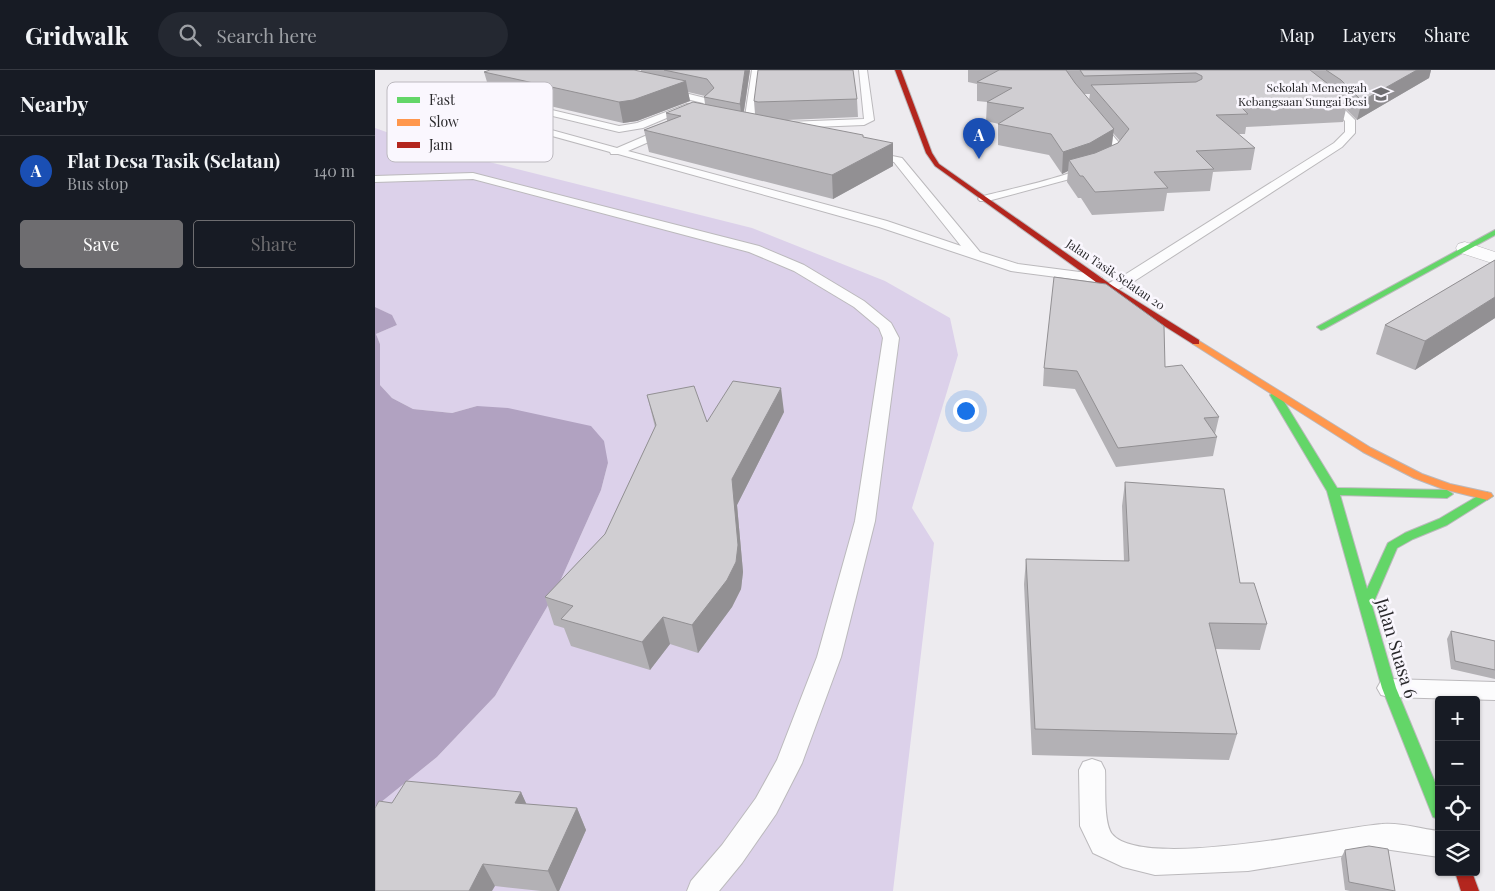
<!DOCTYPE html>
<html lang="en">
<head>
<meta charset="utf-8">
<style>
	:root { --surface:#171b24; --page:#242831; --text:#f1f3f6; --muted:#9ea1a6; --line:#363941; --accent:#6e6d70 }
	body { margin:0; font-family:"Playfair Display",serif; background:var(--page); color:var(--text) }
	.controls { position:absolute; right:15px; bottom:15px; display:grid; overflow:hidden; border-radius:5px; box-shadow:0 1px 4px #0004 }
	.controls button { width:45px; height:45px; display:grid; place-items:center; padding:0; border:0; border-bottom:1px solid var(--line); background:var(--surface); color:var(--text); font:25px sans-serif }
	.you { position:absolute; left:590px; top:340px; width:18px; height:18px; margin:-12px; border:4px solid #fff; border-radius:50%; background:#1a73e8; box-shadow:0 0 0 8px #1a73e833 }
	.badge { display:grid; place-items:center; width:32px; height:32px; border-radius:50%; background:var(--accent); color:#fff; font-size:16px; font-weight:700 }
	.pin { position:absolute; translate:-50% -41px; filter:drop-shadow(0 1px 2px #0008) }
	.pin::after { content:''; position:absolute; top:26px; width:18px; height:15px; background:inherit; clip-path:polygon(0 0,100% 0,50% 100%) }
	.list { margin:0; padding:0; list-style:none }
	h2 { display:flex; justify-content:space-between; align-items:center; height:65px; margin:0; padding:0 20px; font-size:21px }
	h2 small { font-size:16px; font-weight:400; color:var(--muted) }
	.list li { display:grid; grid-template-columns:32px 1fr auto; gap:15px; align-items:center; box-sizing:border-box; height:70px; padding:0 20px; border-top:1px solid var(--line) }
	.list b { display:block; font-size:19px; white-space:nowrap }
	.list p { margin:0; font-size:16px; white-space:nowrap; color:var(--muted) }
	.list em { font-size:16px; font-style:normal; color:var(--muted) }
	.actions { display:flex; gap:10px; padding:15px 20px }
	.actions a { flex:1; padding:11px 0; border:1px solid var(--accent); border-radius:5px; text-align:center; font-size:18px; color:var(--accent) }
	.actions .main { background:var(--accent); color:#fff }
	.icon { flex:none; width:28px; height:28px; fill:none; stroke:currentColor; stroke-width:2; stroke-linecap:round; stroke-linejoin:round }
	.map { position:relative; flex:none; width:1120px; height:821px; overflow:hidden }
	header { display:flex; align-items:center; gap:30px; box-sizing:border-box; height:70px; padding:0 25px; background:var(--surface); border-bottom:1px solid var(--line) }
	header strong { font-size:24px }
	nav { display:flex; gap:28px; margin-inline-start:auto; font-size:18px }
	.search { width:350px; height:45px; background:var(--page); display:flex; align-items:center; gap:12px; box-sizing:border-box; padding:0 18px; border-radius:28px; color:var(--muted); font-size:19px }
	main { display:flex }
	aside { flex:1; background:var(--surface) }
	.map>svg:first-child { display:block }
	.green { fill:#dcd1ea }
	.water { fill:#b1a2c1 }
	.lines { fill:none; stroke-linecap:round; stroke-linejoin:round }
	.lane-casing { stroke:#bbb9bc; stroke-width:2 }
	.street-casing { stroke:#bbb9bc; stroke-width:1 }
	.fast-casing { stroke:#bbb9bc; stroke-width:2 }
	.slow-casing { stroke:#bbb9bc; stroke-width:2 }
	.jam-casing { stroke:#bbb9bc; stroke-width:2 }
	.lane { fill:#fcfcfd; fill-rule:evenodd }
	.street { fill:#fcfcfd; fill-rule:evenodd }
	.fast { fill:#63d668; fill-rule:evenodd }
	.slow { fill:#ff974d; fill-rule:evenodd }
	.jam { fill:#b3261e; fill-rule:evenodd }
	.wall { fill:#b3b1b5; fill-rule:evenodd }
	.shaded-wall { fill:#929093 }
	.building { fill:#d0ced2; stroke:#929093 }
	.labels { text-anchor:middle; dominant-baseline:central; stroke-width:5; stroke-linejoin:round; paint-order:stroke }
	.far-poi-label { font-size:12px; fill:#2a292c; stroke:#faf7fe; text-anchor:end }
	.far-street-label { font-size:12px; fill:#2a292c; stroke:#faf7fe }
	.near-street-label { font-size:18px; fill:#2a292c; stroke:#faf7fe }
	.key { fill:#faf7fe; stroke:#bcb9bf; stroke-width:1 }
	.key-label { font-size:14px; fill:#2a292c }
</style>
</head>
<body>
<header>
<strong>Gridwalk</strong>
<div class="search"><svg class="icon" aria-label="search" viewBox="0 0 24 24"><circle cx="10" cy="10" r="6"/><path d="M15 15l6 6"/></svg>Search here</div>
<nav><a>Map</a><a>Layers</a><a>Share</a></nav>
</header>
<main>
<aside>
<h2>Nearby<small></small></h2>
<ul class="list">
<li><span class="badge" style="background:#1a4fb4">A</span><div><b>Flat Desa Tasik (Selatan)</b><p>Bus stop</p></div><em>140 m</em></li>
</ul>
<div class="actions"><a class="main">Save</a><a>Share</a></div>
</aside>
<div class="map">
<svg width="1120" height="821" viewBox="0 0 1120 821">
	<rect width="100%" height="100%" fill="#edebef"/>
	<path class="green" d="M 0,58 L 51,76 L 377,158 L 510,211 L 575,248 L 583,285 L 537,438 L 559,473 L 518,821 L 0,821 L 0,737 L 62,687 L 120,626 L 179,525 L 226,420 L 233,393 L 102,336 L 77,343 L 38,339 L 17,328 L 5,315 L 5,274 L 1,264 L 22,255 L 16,245 L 0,237 Z"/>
	<path class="water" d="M 0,237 L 17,245 L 22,255 L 1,264 L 5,274 L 5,315 L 17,328 L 38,339 L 77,343 L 102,336 L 133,338 L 216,356 L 229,371 L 233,393 L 226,420 L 179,525 L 120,626 L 62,687 L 0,737 Z"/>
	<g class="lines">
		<g class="lane-casing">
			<path id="lane" d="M 377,0 L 385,0 L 379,51 L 385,53 L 489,49 L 484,0 L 492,0 L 499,50 L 489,55 L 385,59 L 371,55 L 369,53 Z
				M 910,0 L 919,0 L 960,30 L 980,50 L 980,63 L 967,77 L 761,210 L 740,221 L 730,221 L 728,218 L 730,215 L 751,204 L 959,73 L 970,62 L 970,51 L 954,34 Z
				M 290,18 L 334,29 L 340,36 L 324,50 L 318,50 L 318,46 L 330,36 L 328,33 L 287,23 L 285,21 Z
				M 93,20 L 244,56 L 262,53 L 312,34 L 318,34 L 320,36 L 268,58 L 244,62 L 90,25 L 88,23 Z
				M 64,29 L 242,78 L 291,57 L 299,57 L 299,61 L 253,81 L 512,151 L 586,176 L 519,92 L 489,86 L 488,84 L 493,81 L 527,88 L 605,182 L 643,194 L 720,204 L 727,208 L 720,212 L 636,201 L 504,157 L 243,84 L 236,84 L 235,82 L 61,34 L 61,30 Z
				M 721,48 L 724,49 L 750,80 L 740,92 L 717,103 L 613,131 L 605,131 L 603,129 L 605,127 C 638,118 718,103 739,80 L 716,51 Z
				M 98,103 L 384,176 L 429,195 L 489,231 L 516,253 L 524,268 L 500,451 L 466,587 L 427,693 L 401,744 L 367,793 L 344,821 L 312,821 L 316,811 L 347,775 L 381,728 L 402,690 L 442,587 L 480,451 L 508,268 L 504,258 L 479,237 L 419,201 L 374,182 L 98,109 L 0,112 L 0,106 Z
				M 1014,609 L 1120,612 L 1120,630 L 1014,627 L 1006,625 L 1002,618 L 1006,611 Z
				M 717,689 L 726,692 L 730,700 C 731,715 728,752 737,764 C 767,801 960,758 1007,754 C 1025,752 1046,759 1064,761 L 1064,787 L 1009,779 L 873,801 L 780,805 L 748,797 L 718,783 L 705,756 L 704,700 L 708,692 Z"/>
		</g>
		<g class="street-casing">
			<path id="street" d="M 1090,172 L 1120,182 L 1120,194 L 1083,182 L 1081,178 L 1083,174 Z"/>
		</g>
		<g class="fast-casing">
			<path id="fast" d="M 1120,160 L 1120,165 L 949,259 L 946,260 L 942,257 Z
				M 900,322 L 905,325 L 962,418 L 1072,420 L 1078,424 L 1072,428 L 965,425 L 992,519 L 1013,473 L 1030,463 L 1064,449 L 1108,423 L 1112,422 L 1118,426 L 1072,455 L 1038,469 L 1022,478 L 997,536 L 1021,618 L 1064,722 L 1064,749 L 1058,747 L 1056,742 L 1007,618 L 952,421 L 895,325 Z"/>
		</g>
		<g class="slow-casing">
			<path id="slow" d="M 821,269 L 996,378 L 1047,404 L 1075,414 L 1116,423 L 1118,426 L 1112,430 L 1068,419 L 1039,408 L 988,382 L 818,274 L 816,272 Z"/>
		</g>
		<g class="jam-casing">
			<path id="jam" d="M 520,0 L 526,0 L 557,83 L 564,94 L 738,216 L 824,270 L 824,274 L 818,274 L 732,220 L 560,96 L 551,83 Z
				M 1080,802 L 1097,802 L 1104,821 L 1086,821 Z"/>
		</g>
		<use href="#lane" class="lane"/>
		<use href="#street" class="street"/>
		<use href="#fast" class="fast"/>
		<use href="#slow" class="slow"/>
		<use href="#jam" class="jam"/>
	</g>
	<path class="wall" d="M 266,0 L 375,0 L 369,42 L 380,44 L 379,31 L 482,29 L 483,47 L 412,50 L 488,67 L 518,96 L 458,129 L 274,82 L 269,60 L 292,51 L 291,43 L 330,34 L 329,27 L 330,26 L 313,22 L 315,31 L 262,51 L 248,53 L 115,22 L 109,2 L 266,2 Z
		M 593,0 L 1056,0 L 1054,8 L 982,50 L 971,39 L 968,52 L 871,57 L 870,64 L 863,64 L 880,78 L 876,100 L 838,102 L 835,121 L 792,123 L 789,141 L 717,145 L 706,128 L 703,128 L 692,112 L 693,101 L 687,104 L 674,85 L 623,75 L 623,54 L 624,54 L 611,51 L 612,32 L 602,31 L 602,14 L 593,12 ZM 709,24 L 715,24 L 714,30 ZM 738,63 L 745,71 L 743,73 L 737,76 Z
		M 1120,190 L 1120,248 L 1040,300 L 1001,284 L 1010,255 Z
		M 790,297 L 844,347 L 840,364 L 842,367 L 838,386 L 741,397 L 700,319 L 668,316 L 669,298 Z
		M 272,325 L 332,352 L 409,342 L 362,435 L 368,502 L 366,519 L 357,537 L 323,583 L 295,574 L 275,600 L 196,576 L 189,558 L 179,555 L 170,527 L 230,464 L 280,357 Z
		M 750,412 L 865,513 L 892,554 L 885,580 L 840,579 L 862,664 L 854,690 L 657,685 L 649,514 L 651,489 L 749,491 L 747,436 Z
		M 1076,561 L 1120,571 L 1120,609 L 1076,599 L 1072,569 Z
		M 146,722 L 151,734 L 202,738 L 211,760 L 184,821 L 166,821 L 120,816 L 17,733 Z
		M 1013,779 L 1019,821 L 975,821 L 970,820 L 966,788 L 970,780 Z"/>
	<path class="shaded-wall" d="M 370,0 L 375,0 L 367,53 L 365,34 Z
		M 1042,0 L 1056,0 L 1054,8 L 982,50 L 987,31 Z
		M 311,11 L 315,31 L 262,51 L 248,53 L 244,32 Z
		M 739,59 L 736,80 L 694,90 L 693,101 L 687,104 L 688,82 Z
		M 518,73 L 518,96 L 458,129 L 457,105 Z
		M 1120,227 L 1120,248 L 1040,300 L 1050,271 Z
		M 406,318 L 409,342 L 362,435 L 368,502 L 366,519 L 357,537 L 323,583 L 317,555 L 357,409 Z
		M 288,547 L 295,574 L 275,600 L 267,572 Z
		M 146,722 L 156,744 L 140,733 Z
		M 202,738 L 211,760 L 184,821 L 182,821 L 173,801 Z
		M 108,794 L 120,816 L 117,821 L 94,821 Z"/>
	<path class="building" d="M 115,0 L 259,0 L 311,11 L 258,30 L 244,32 L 109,2 Z
		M 289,0 L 370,0 L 365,34 L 329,27 L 339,18 L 332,9 Z
		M 383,0 L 478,0 L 482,29 L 383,32 L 379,31 Z
		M 624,0 L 691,0 L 700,13 L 739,59 L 715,73 L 688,82 L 676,64 L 623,54 L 649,38 L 612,32 L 637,18 L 602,12 Z
		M 705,0 L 935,0 L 957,17 L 973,33 L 867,38 L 873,44 L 841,45 L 880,78 L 821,81 L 839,99 L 779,102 L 793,118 L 720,122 L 708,106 L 705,106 L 694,90 L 720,83 L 743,73 L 754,59 L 716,15 L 821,12 L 827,9 L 827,6 L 821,3 L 709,6 Z
		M 951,0 L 1042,0 L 987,31 L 966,10 Z
		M 318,32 L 488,65 L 488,67 L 518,73 L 457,105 L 269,60 L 306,46 L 291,43 Z
		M 1120,190 L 1120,227 L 1050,271 L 1010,255 Z
		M 679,207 L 731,214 L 789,256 L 790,297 L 807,295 L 844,347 L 829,348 L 842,367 L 743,378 L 702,301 L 669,298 Z
		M 358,311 L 406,318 L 357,409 L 363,475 L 361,492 L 352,510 L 317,555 L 288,547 L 267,572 L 186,549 L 198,536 L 170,527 L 230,464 L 281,355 L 272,325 L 319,316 L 332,352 Z
		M 750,412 L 849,419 L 865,513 L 879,513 L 892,554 L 834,553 L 862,664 L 660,659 L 651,489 L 754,491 Z
		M 1076,561 L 1120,571 L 1120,600 L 1080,591 Z
		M 31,711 L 146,722 L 140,733 L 202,738 L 173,801 L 108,794 L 94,821 L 0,821 L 0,738 L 4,731 L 17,733 Z
		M 994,776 L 1013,779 L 1020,821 L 974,812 L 970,780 Z"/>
	<defs>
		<g id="school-bare" transform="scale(1.35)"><path d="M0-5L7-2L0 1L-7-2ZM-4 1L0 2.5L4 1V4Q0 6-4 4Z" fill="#6e6d70" stroke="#faf7fe" stroke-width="2.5" paint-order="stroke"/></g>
	</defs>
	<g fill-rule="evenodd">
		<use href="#school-bare" x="1006" y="24"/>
	</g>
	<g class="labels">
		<g class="far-poi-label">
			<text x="992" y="17">Sekolah Menengah<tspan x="992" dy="14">Kebangsaan Sungai Besi</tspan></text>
		</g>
		<g class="far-street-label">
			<text transform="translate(741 204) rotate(34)">Jalan Tasik Selatan 20</text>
		</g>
		<g class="near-street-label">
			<text transform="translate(1022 578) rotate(73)">Jalan Suasa 6</text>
		</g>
	</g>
	<rect x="12" y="12" width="166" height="80" rx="8" class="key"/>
	<rect x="22" y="27" width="23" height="6" fill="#63d668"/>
	<rect x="22" y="49" width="23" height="7" fill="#ff974d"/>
	<rect x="22" y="72" width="23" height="6" fill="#b3261e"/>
	<g class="key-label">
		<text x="54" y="35">Fast</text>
		<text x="54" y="57">Slow</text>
		<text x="54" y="80">Jam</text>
	</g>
</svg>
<div class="controls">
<button>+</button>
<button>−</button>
<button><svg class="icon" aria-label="locate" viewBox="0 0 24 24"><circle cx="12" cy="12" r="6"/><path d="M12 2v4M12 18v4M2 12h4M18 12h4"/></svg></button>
<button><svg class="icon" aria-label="layers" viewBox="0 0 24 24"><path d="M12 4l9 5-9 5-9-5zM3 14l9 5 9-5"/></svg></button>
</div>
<div class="you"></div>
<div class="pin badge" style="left:604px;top:89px;background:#1a4fb4">A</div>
</div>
</main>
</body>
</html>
